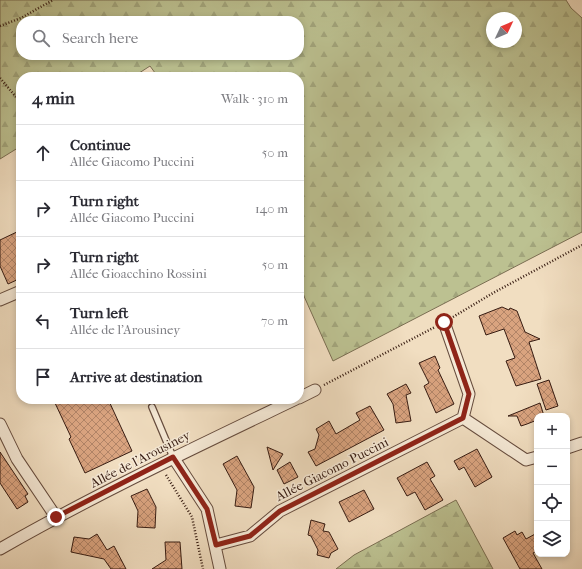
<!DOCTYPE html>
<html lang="en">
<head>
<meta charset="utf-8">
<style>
	:root { --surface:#fff; --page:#f7f7f7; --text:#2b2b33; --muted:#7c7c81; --line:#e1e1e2 }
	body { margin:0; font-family:"IM FELL French Canon",serif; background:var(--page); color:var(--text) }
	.controls { position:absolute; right:12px; bottom:12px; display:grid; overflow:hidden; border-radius:8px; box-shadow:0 2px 6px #0003 }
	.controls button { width:36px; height:36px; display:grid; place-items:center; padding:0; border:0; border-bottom:1px solid var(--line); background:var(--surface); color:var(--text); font:20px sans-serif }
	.compass { position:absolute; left:486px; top:12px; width:36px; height:36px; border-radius:50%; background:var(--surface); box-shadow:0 2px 6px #0003; rotate:46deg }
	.stop { position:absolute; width:12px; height:12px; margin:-9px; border:3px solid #8f2418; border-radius:50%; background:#fff }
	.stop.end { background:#8f2418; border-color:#fff; box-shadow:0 1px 4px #0008 }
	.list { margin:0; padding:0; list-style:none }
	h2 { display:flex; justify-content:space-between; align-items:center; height:52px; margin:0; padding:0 16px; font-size:17px }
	h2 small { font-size:13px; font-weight:400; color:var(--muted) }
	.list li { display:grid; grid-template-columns:26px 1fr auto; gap:12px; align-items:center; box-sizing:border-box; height:56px; padding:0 16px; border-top:1px solid var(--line) }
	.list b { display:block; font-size:15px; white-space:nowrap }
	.list p { margin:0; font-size:13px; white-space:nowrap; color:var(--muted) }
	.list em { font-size:13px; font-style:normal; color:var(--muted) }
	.icon { flex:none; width:22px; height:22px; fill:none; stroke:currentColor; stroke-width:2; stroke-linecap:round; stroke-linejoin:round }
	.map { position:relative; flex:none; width:582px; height:569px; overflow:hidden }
	.search { position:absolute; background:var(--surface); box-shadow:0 2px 6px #0003; left:16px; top:16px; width:288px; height:44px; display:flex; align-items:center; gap:10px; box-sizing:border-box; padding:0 14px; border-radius:16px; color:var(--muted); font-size:15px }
	.panel { position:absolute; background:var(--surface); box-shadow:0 2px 6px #0003; left:16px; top:72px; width:288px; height:332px; border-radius:16px }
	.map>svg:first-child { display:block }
	.forest { fill:url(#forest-firs); stroke:#7a6e52; fill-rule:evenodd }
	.building { fill:url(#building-cross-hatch); stroke:#371c12 }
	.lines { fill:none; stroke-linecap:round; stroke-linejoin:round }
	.service-casing { stroke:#664c3e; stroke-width:8 }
	.minor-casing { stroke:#664c3e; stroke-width:13 }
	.path { stroke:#371c12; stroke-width:2.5; stroke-dasharray:1 2; stroke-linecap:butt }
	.service { stroke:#f6ead7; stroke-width:5.5 }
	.minor { stroke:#f6ead7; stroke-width:11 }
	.route { stroke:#8f2418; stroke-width:5 }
	.labels { text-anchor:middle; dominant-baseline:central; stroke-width:3; stroke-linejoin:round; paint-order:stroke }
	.street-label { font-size:13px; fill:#371c12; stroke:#f6ead7 }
</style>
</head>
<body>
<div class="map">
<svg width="582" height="569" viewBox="0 0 582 569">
	<defs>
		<pattern id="forest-firs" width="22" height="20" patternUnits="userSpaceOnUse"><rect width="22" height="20" fill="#bcc191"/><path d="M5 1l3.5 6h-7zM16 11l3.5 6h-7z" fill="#a2a57c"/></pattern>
		<pattern id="building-cross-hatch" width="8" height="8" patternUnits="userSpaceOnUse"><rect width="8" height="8" fill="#d9a37f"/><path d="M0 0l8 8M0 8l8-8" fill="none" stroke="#b18467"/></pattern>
	</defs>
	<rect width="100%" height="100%" fill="#f1dec1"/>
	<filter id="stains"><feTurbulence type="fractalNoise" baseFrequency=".005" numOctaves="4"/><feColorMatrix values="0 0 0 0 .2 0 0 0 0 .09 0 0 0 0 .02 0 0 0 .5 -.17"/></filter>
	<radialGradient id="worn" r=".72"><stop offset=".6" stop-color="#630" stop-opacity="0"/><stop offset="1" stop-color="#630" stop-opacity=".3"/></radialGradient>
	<path class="forest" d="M 0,0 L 566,0 L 571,8 L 582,18 L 582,232 L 333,361 L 299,285 L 299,77 L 158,77 L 150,66 L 133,77 L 21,77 L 21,146 L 0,159 ZM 492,18 L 516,18 L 516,42 L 492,42 ZM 21,21 L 299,21 L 299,55 L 21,55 Z
		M 456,500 L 493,569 L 336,569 L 354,555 Z"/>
	<path class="building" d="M 21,230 L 21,278 L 8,284 L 0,266 L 0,240 Z
		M 502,307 L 509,310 L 510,308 L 517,311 L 525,332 L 540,339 L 529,342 L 541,379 L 516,386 L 506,361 L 515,358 L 504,329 L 486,335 L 479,316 Z
		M 435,356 L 440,368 L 438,370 L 454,404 L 436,413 L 424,386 L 429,383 L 419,363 Z
		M 549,380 L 558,406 L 546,410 L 537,384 Z
		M 406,384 L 411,393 L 406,395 L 411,421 L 396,423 L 393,404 L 387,394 Z
		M 63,399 L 108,399 L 132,451 L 85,473 L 69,439 L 71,437 L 55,403 Z
		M 540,403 L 544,416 L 537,416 L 537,420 L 527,424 L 521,426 L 517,416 L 508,416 Z
		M 370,406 L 384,430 L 316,466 L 308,452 L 315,449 L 319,435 L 316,429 L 329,421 L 336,434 L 360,420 L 356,413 Z
		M 267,447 L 283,454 L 273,470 Z
		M 477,449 L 492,477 L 475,487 L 464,467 L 459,470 L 454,461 Z
		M 0,452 L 28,494 L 25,496 L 28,502 L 17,509 L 0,483 Z
		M 237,456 L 254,487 L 251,508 L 235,506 L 237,490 L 223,464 Z
		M 290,462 L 298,477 L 284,484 L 277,470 Z
		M 427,462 L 435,476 L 430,479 L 443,500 L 425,510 L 415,492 L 407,496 L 397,478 Z
		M 147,489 L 156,507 L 155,528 L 137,527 L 138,511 L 131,496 Z
		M 364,490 L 374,509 L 349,522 L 339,502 Z
		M 311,520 L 325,524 L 323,531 L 329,532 L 338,549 L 331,553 L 329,558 L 317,555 L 318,550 L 311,536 L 308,535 Z
		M 515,531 L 517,535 L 522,532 L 526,539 L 537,533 L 537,551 L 533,553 L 542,569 L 520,569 L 503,538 Z
		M 97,534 L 107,550 L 114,546 L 126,569 L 111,569 L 104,559 L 71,552 L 74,537 L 89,539 Z
		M 165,542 L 180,542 L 182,569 L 152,569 L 166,560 Z"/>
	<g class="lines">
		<g class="service-casing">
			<path id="service" d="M 152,407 L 173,457"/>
		</g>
		<g class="minor-casing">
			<path id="minor" d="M 0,300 L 21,291
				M 299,398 L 315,390
				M 463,418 L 526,460 L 537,457
				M 0,424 L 17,459 L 56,517
				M 567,448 L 582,443
				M 173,457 L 207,509 L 220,569
				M 216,545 L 250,536 L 280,511 L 463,418 L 469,394 L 444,322
				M 0,549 C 96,494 196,447 296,399"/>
		</g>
		<path class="path" d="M 0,26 L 21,18 L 53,0
			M 0,78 L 16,97 L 21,107
			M 453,317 L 493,293 L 582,245
			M 324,385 L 435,327
			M 166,475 L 192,517 L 203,569"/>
		<use href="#service" class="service"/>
		<use href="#minor" class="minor"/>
	</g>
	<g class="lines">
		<path class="route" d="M 56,517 L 173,457 L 207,509 L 216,545 L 250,536 L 280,511 L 463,418 L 469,394 L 444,322"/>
	</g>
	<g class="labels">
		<g class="street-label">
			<text transform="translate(140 459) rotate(-27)">Allée de l'Arousiney</text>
			<text transform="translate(332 469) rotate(-27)">Allée Giacomo Puccini</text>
		</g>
	</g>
	<rect width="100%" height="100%" filter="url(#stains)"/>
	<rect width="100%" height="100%" fill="url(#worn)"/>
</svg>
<div class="controls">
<button>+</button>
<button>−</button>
<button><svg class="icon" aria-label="locate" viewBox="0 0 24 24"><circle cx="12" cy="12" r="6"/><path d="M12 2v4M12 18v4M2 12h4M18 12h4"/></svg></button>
<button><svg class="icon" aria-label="layers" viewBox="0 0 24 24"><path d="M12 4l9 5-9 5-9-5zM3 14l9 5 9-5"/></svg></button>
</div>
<svg class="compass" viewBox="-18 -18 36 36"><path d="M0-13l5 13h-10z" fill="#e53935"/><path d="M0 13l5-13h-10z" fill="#7c7c81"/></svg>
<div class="stop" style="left:444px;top:322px"></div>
<div class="stop end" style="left:56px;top:517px"></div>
<div class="search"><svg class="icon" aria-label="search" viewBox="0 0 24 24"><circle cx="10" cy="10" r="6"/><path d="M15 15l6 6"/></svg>Search here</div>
<section class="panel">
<h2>4 min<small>Walk · 310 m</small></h2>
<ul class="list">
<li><svg class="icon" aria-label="ahead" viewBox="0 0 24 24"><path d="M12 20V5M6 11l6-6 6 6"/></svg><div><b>Continue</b><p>Allée Giacomo Puccini</p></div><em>50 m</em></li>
<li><svg class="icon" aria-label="right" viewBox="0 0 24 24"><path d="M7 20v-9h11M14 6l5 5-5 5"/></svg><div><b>Turn right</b><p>Allée Giacomo Puccini</p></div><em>140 m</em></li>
<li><svg class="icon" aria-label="right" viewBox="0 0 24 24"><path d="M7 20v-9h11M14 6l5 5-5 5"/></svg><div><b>Turn right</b><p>Allée Gioacchino Rossini</p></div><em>50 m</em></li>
<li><svg class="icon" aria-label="left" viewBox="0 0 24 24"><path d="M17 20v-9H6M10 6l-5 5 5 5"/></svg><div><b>Turn left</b><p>Allée de l'Arousiney</p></div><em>70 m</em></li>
<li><svg class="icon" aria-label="arrive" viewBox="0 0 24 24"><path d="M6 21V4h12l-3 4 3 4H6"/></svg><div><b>Arrive at destination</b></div></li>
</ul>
</section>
</div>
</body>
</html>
